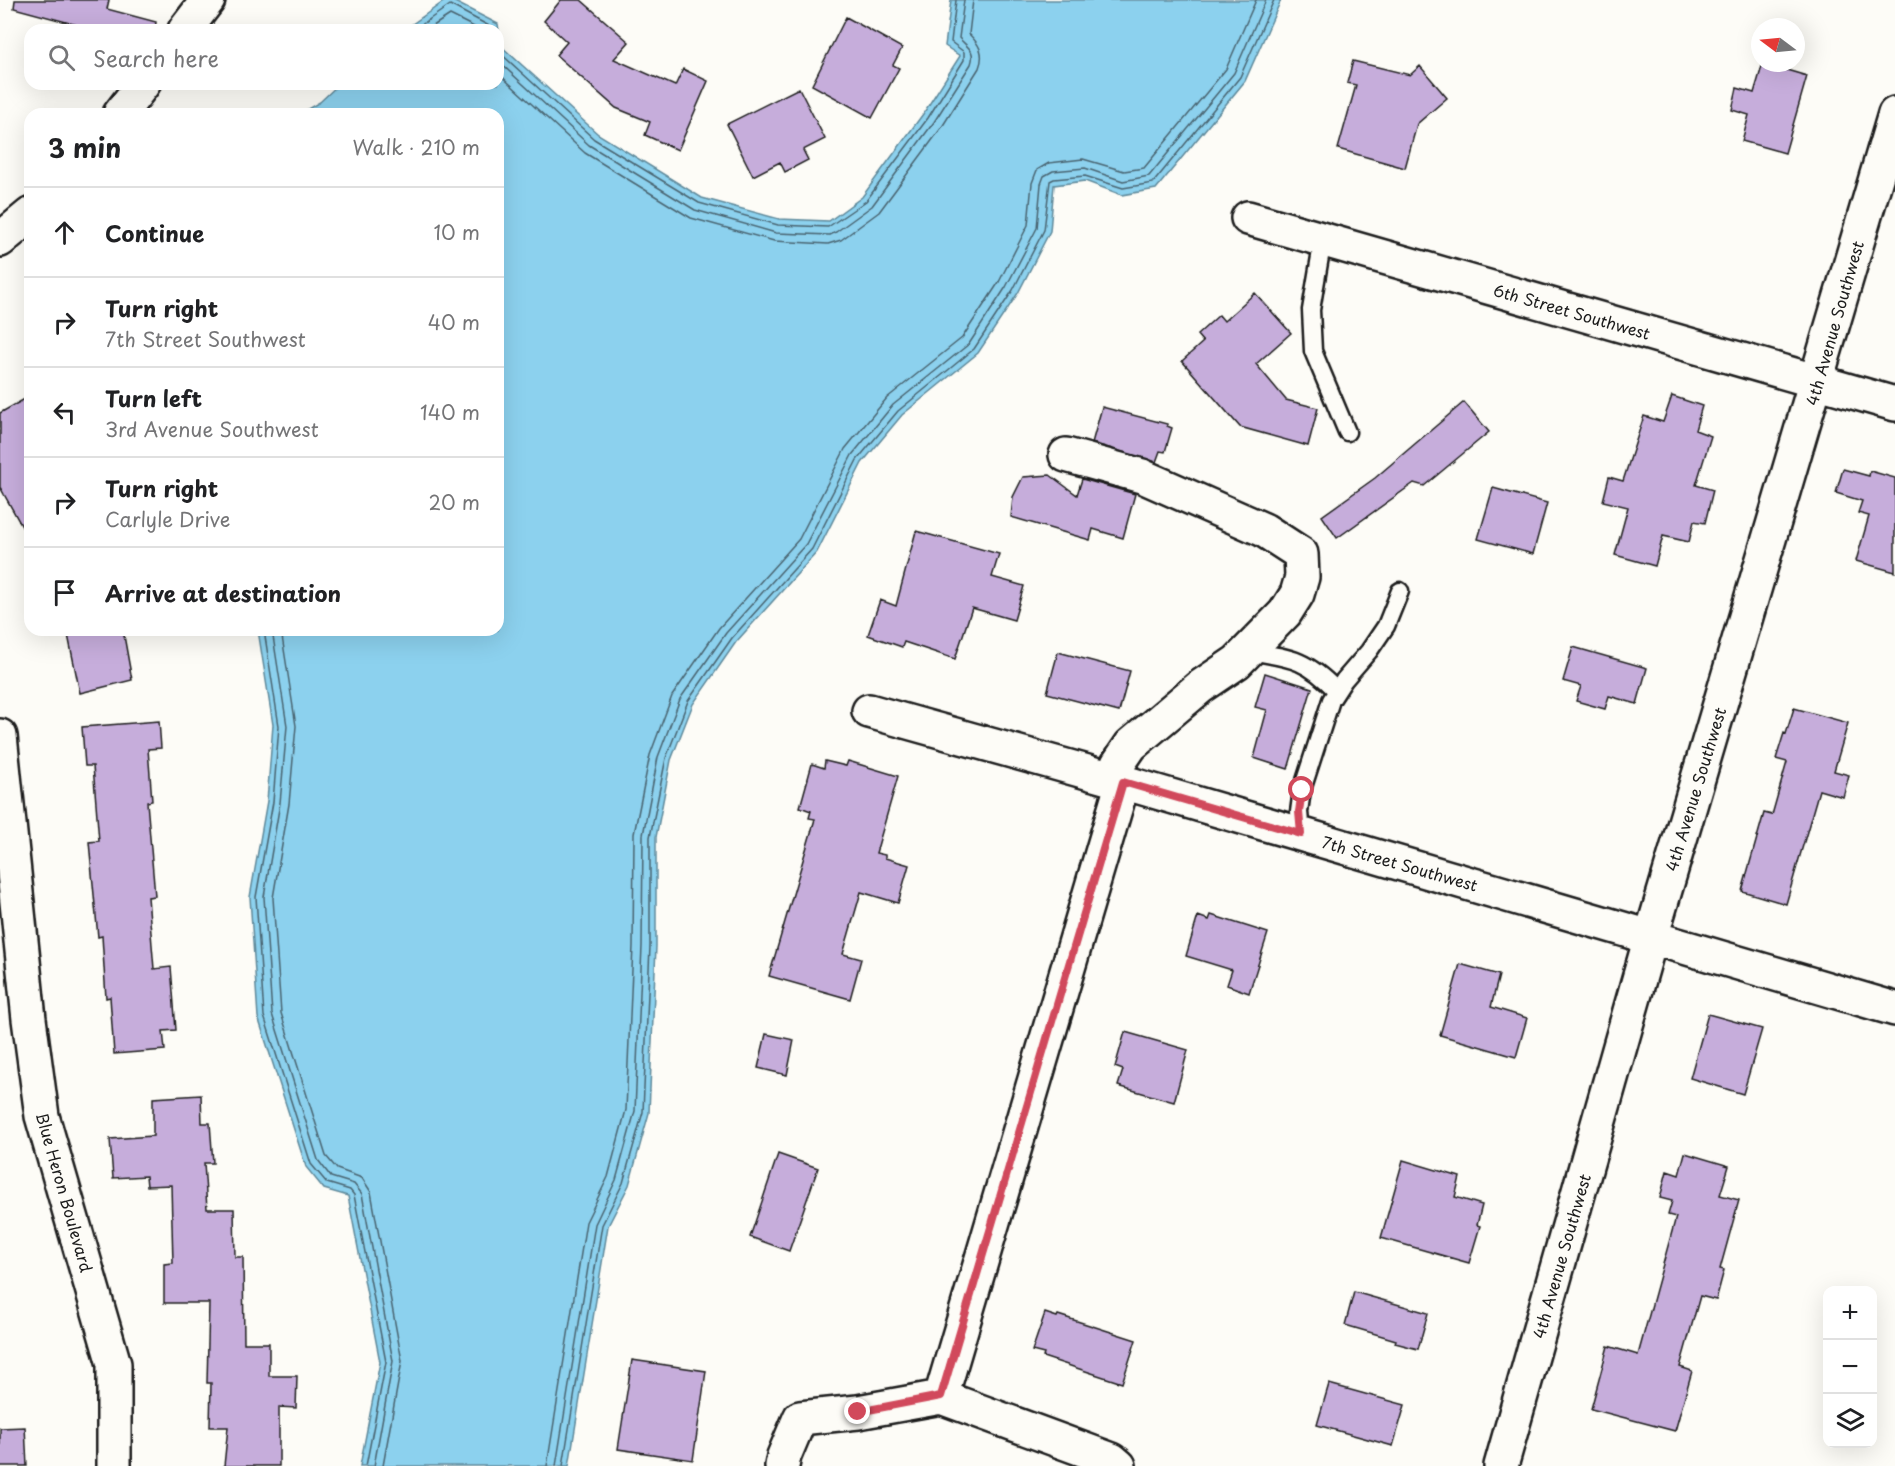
<!DOCTYPE html>
<html lang="en">
<head>
<meta charset="utf-8">
<style>
	:root { --surface:#fff; --page:#f2f2f2; --text:#202124; --muted:#757577; --line:#e0e0e0 }
	body { margin:0; font-family:"Playpen Sans",sans-serif; background:var(--page); color:var(--text) }
	.controls { position:absolute; right:18px; bottom:18px; display:grid; overflow:hidden; border-radius:12px; box-shadow:0 6px 24px #0002 }
	.controls button { width:54px; height:54px; display:grid; place-items:center; padding:0; border:0; border-bottom:2px solid var(--line); background:var(--surface); color:var(--text); font:30px sans-serif }
	.compass { position:absolute; left:1751px; top:18px; width:54px; height:54px; border-radius:50%; background:var(--surface); box-shadow:0 6px 24px #0002; rotate:286deg }
	.stop { position:absolute; width:18px; height:18px; margin:-14px; border:4px solid #d1495b; border-radius:50%; background:#fff }
	.stop.end { background:#d1495b; border-color:#fff; box-shadow:0 2px 6px #0008 }
	.list { margin:0; padding:0; list-style:none }
	h2 { display:flex; justify-content:space-between; align-items:center; height:78px; margin:0; padding:0 24px; font-size:26px }
	h2 small { font-size:20px; font-weight:400; color:var(--muted) }
	.list li { display:grid; grid-template-columns:39px 1fr auto; gap:18px; align-items:center; box-sizing:border-box; height:90px; padding:0 24px; border-top:2px solid var(--line) }
	.list b { display:block; font-size:22px; white-space:nowrap }
	.list p { margin:0; font-size:20px; white-space:nowrap; color:var(--muted) }
	.list em { font-size:20px; font-style:normal; color:var(--muted) }
	.icon { flex:none; width:33px; height:33px; fill:none; stroke:currentColor; stroke-width:2; stroke-linecap:round; stroke-linejoin:round }
	.map { position:relative; flex:none; width:1895px; height:1466px; overflow:hidden }
	.search { position:absolute; background:var(--surface); box-shadow:0 6px 24px #0002; left:24px; top:24px; width:480px; height:66px; display:flex; align-items:center; gap:15px; box-sizing:border-box; padding:0 21px; border-radius:18px; color:var(--muted); font-size:22px }
	.panel { position:absolute; background:var(--surface); box-shadow:0 6px 24px #0002; left:24px; top:108px; width:480px; height:528px; border-radius:18px }
	.map>svg:first-child { display:block }
	.water { fill:#8cd1ee; stroke:#5f899a; stroke-width:1.5 }
	.lines { fill:none; stroke-linecap:round; stroke-linejoin:round }
	.shore { stroke:#496470; stroke-width:1.5 }
	.building { fill:#c6addb; stroke:#1c1c1c; stroke-width:1.5 }
	.service-casing { stroke:#1c1c1c; stroke-width:21 }
	.minor-casing { stroke:#1c1c1c; stroke-width:38 }
	.service { stroke:#fdfcf7; stroke-width:16 }
	.minor { stroke:#fdfcf7; stroke-width:33 }
	.route { stroke:#d1495b; stroke-width:8 }
	.labels { text-anchor:middle; dominant-baseline:central; stroke-width:4.5; stroke-linejoin:round; paint-order:stroke }
	.street-label { font-size:16px; fill:#1c1c1c; stroke:#fdfcf7 }
</style>
</head>
<body>
<div class="map">
<svg width="1895" height="1466" viewBox="0 0 1895 1466">
	<rect width="100%" height="100%" fill="#fdfcf7"/>
	<filter id="ink" filterUnits="userSpaceOnUse"><feTurbulence type="fractalNoise" baseFrequency=".0167" numOctaves="2"/><feDisplacementMap in="SourceGraphic" scale="12" xChannelSelector="R" yChannelSelector="G"/><feConvolveMatrix kernelMatrix="1 2 1 2 8 2 1 2 1" color-interpolation-filters="sRGB"/></filter>
	<g filter="url(#ink)">
		<path class="water" d="M 446,0 L 451,0 L 498,24 L 501,46 L 598,134 L 702,198 L 779,219 L 829,221 L 862,197 L 923,114 L 960,56 L 945,46 L 951,0 L 1281,0 L 1245,81 L 1156,189 L 1122,195 L 1085,181 L 1054,185 L 1050,231 L 1018,293 L 978,353 L 902,415 L 862,463 L 817,552 L 736,642 L 693,704 L 671,760 L 656,837 L 656,946 L 649,1113 L 629,1185 L 608,1226 L 569,1466 L 360,1466 L 380,1362 L 348,1196 L 324,1189 L 306,1167 L 258,1017 L 250,897 L 267,801 L 273,725 L 258,630 L 498,630 L 498,114 L 299,114 L 320,102 L 339,84 L 498,84 L 498,30 L 404,30 Z"/>
		<g class="lines">
			<path class="shore" d="M 414,30 L 450,5 L 491,27 L 493,30
				M 427,30 L 450,15 L 480,30
				M 498,51 L 594,139 L 699,203 L 778,225 L 828,227 L 866,201 L 928,118 L 964,60 L 964,52 L 951,42 L 956,0
				M 498,61 L 589,145 L 695,210 L 776,233 L 830,235 L 836,232 L 872,206 L 934,122 L 971,64 C 976,50 967,47 959,38 L 964,0
				M 498,73 L 585,153 L 691,218 L 774,241 L 828,244 L 841,240 L 879,212 L 942,127 L 979,68 C 985,53 979,44 969,34 L 973,0
				M 264,630 L 279,726 L 273,802 L 256,897 L 264,1016 L 311,1164 L 327,1183 L 350,1190 L 354,1195 L 386,1362 L 366,1466
				M 272,630 L 287,726 L 280,803 L 264,897 L 272,1014 L 318,1160 L 331,1177 L 354,1184 L 362,1194 L 393,1361 L 374,1466
				M 281,630 L 296,726 L 289,804 L 273,898 L 281,1013 L 326,1156 L 337,1169 L 362,1178 L 371,1192 L 402,1361 L 383,1466
				M 547,1466 L 586,1222 L 608,1177 L 626,1110 L 633,946 L 634,834 L 650,755 L 672,696 L 719,628 L 799,539 L 845,449 L 887,398 L 962,338 L 999,282 L 1028,225 L 1032,183 L 1037,170 L 1049,163 L 1083,159 L 1124,171 L 1144,168 L 1226,69 L 1256,0
				M 556,1466 L 595,1224 L 616,1180 L 635,1111 L 642,946 L 643,835 L 658,757 L 680,699 L 726,633 L 806,544 L 852,455 L 893,405 L 969,344 L 1006,287 L 1037,228 L 1041,184 L 1044,176 L 1053,171 L 1085,168 L 1123,181 L 1149,176 L 1234,73 L 1266,0
				M 563,1466 L 602,1225 L 623,1183 L 643,1112 L 650,946 L 650,837 L 666,758 L 688,701 L 732,638 L 812,549 L 857,460 L 898,411 L 974,349 L 1013,290 L 1044,230 L 1050,181 L 1054,179 L 1085,176 L 1123,188 L 1153,183 L 1240,77 L 1274,0"/>
		</g>
		<path class="building" d="M 15,0 L 109,0 L 107,9 L 156,22 L 155,30 L 96,30 L 14,8 Z
			M 561,0 L 581,0 L 629,42 L 614,59 L 675,86 L 683,69 L 708,81 L 678,150 L 645,135 L 650,122 L 616,108 L 556,55 L 567,42 L 544,21 Z
			M 846,17 L 902,48 L 893,65 L 899,68 L 872,118 L 812,85 Z
			M 1353,61 L 1410,75 L 1420,66 L 1447,98 L 1417,124 L 1405,168 L 1338,149 L 1356,85 L 1347,83 Z
			M 1763,63 L 1807,76 L 1785,153 L 1742,141 L 1749,115 L 1732,110 L 1737,88 L 1754,93 Z
			M 799,88 L 825,139 L 803,150 L 808,160 L 785,172 L 780,162 L 753,176 L 727,124 Z
			M 1255,293 L 1291,333 L 1256,364 L 1286,400 L 1318,408 L 1308,446 L 1240,427 L 1182,361 L 1203,342 L 1197,335 L 1219,315 L 1224,321 Z
			M 30,396 L 30,541 L 0,487 L 0,413 Z
			M 1672,396 L 1702,406 L 1695,430 L 1711,436 L 1696,485 L 1713,490 L 1705,523 L 1694,521 L 1689,542 L 1663,536 L 1655,566 L 1615,555 L 1628,507 L 1603,501 L 1609,477 L 1623,481 L 1644,416 L 1663,422 Z
			M 1464,402 L 1489,432 L 1424,486 L 1414,483 L 1337,538 L 1322,516 L 1375,478 Z
			M 1102,407 L 1167,424 L 1167,426 L 1172,428 L 1165,452 L 1160,451 L 1156,462 L 1092,443 Z
			M 1843,469 L 1869,476 L 1870,471 L 1895,478 L 1895,572 L 1856,561 L 1869,516 L 1858,513 L 1862,501 L 1836,493 Z
			M 1050,475 L 1077,495 L 1082,479 L 1135,494 L 1123,538 L 1093,529 L 1090,540 L 1011,517 L 1013,497 L 1023,477 Z
			M 1493,488 L 1547,503 L 1533,554 L 1478,539 Z
			M 916,531 L 999,554 L 992,577 L 1024,586 L 1014,620 L 972,608 L 955,659 L 904,642 L 902,647 L 868,635 L 880,600 L 896,606 Z
			M 67,630 L 123,630 L 132,680 L 80,693 Z
			M 1573,647 L 1647,668 L 1637,704 L 1609,696 L 1605,709 L 1576,701 L 1581,686 L 1563,681 Z
			M 1058,652 L 1130,671 L 1119,712 L 1047,693 Z
			M 1265,673 L 1312,688 L 1288,769 L 1254,758 L 1267,710 L 1255,707 Z
			M 1794,708 L 1848,723 L 1834,771 L 1849,775 L 1843,797 L 1819,790 L 1786,904 L 1742,891 L 1764,813 L 1772,815 L 1787,762 L 1776,759 L 1784,733 L 1786,734 Z
			M 159,721 L 161,748 L 148,749 L 152,801 L 147,802 L 155,896 L 148,897 L 154,969 L 171,967 L 176,1030 L 163,1031 L 165,1050 L 114,1054 L 110,997 L 106,998 L 102,936 L 98,937 L 89,842 L 99,841 L 93,766 L 85,766 L 82,727 Z
			M 825,761 L 846,766 L 848,761 L 898,776 L 876,853 L 885,855 L 885,858 L 909,865 L 898,903 L 861,892 L 843,954 L 861,959 L 850,999 L 769,976 L 815,819 L 809,818 L 811,811 L 800,807 L 812,764 L 824,768 Z
			M 1211,915 L 1268,933 L 1249,993 L 1227,985 L 1232,970 L 1186,956 L 1198,916 L 1209,920 Z
			M 1460,964 L 1499,975 L 1491,1007 L 1527,1018 L 1516,1057 L 1440,1035 Z
			M 1708,1014 L 1762,1029 L 1743,1094 L 1690,1078 Z
			M 1125,1032 L 1188,1050 L 1174,1102 L 1118,1086 L 1123,1070 L 1115,1067 Z
			M 766,1034 L 794,1040 L 787,1075 L 758,1068 Z
			M 201,1095 L 202,1123 L 210,1123 L 213,1163 L 204,1163 L 207,1209 L 234,1209 L 235,1257 L 243,1257 L 244,1343 L 269,1343 L 269,1376 L 297,1376 L 296,1408 L 279,1407 L 279,1466 L 224,1466 L 228,1427 L 210,1427 L 211,1383 L 207,1383 L 209,1303 L 164,1303 L 164,1264 L 173,1263 L 171,1185 L 147,1186 L 146,1176 L 113,1178 L 110,1139 L 153,1136 L 153,1098 Z
			M 1685,1153 L 1729,1166 L 1720,1195 L 1739,1200 L 1720,1269 L 1724,1270 L 1716,1300 L 1700,1296 L 1680,1367 L 1692,1371 L 1675,1431 L 1591,1409 L 1608,1346 L 1638,1355 L 1676,1217 L 1668,1215 L 1672,1201 L 1660,1198 L 1667,1171 L 1679,1175 Z
			M 778,1154 L 818,1168 L 789,1251 L 750,1237 Z
			M 1403,1160 L 1460,1177 L 1455,1197 L 1482,1205 L 1477,1225 L 1480,1226 L 1469,1263 L 1381,1238 Z
			M 1354,1292 L 1428,1313 L 1418,1349 L 1395,1343 L 1396,1340 L 1345,1325 Z
			M 1045,1313 L 1057,1317 L 1058,1315 L 1136,1340 L 1122,1383 L 1043,1357 L 1044,1354 L 1032,1351 Z
			M 632,1360 L 706,1371 L 693,1460 L 618,1449 Z
			M 1329,1384 L 1405,1405 L 1393,1446 L 1317,1425 Z
			M 25,1427 L 27,1466 L 0,1466 L 0,1428 Z"/>
		<g class="lines">
			<g class="service-casing">
				<path id="service" d="M 1323,239 L 1311,310 L 1313,351 L 1347,432
					M 1249,651 C 1292,658 1306,659 1337,691
					M 1301,834 L 1299,812 L 1302,790 L 1331,700 L 1344,680 L 1369,651 L 1386,626 L 1400,591"/>
			</g>
			<g class="minor-casing">
				<path id="minor" d="M 185,30 L 208,0
					M 120,114 L 143,84
					M 1248,218 L 1895,404
					M 0,240 L 30,215
					M 1066,455 L 1142,476 L 1264,530 L 1301,554 L 1302,577 L 1297,594 L 1285,613 L 1237,662 L 1200,687 L 1131,745 L 1118,764 L 1113,780
					M 869,711 L 1123,782 L 1895,1009
					M 0,736 L 29,1019 L 42,1116 L 114,1364 L 114,1466
					M 941,1397 L 1123,782
					M 941,1397 L 1112,1460 L 1119,1466
					M 782,1466 L 784,1456 L 800,1418 L 858,1412 L 941,1397
					M 1501,1466 L 1651,937 L 1895,114"/>
			</g>
			<use href="#service" class="service"/>
			<use href="#minor" class="minor"/>
		</g>
	</g>
	<g class="lines" filter="url(#ink)">
		<path class="route" d="M 858,1412 L 941,1396 L 1123,782 L 1301,834 L 1299,812 L 1302,790"/>
	</g>
	<g class="labels">
		<g class="street-label">
			<text transform="translate(1572 311) rotate(16)">6th Street Southwest</text>
			<text transform="translate(1834 323) rotate(-74)">4th Avenue Southwest</text>
			<text transform="translate(1695 789) rotate(-73)">4th Avenue Southwest</text>
			<text transform="translate(1400 863) rotate(16)">7th Street Southwest</text>
			<text transform="translate(65 1192) rotate(74)">Blue Heron Boulevard</text>
			<text transform="translate(1561 1256) rotate(-74)">4th Avenue Southwest</text>
		</g>
	</g>
</svg>
<div class="controls">
<button>+</button>
<button>−</button>
<button><svg class="icon" aria-label="layers" viewBox="0 0 24 24"><path d="M12 4l9 5-9 5-9-5zM3 14l9 5 9-5"/></svg></button>
</div>
<svg class="compass" viewBox="-18 -18 36 36"><path d="M0-13l5 13h-10z" fill="#e53935"/><path d="M0 13l5-13h-10z" fill="#757577"/></svg>
<div class="stop" style="left:1302px;top:790px"></div>
<div class="stop end" style="left:858px;top:1412px"></div>
<div class="search"><svg class="icon" aria-label="search" viewBox="0 0 24 24"><circle cx="10" cy="10" r="6"/><path d="M15 15l6 6"/></svg>Search here</div>
<section class="panel">
<h2>3 min<small>Walk · 210 m</small></h2>
<ul class="list">
<li><svg class="icon" aria-label="ahead" viewBox="0 0 24 24"><path d="M12 20V5M6 11l6-6 6 6"/></svg><div><b>Continue</b></div><em>10 m</em></li>
<li><svg class="icon" aria-label="right" viewBox="0 0 24 24"><path d="M7 20v-9h11M14 6l5 5-5 5"/></svg><div><b>Turn right</b><p>7th Street Southwest</p></div><em>40 m</em></li>
<li><svg class="icon" aria-label="left" viewBox="0 0 24 24"><path d="M17 20v-9H6M10 6l-5 5 5 5"/></svg><div><b>Turn left</b><p>3rd Avenue Southwest</p></div><em>140 m</em></li>
<li><svg class="icon" aria-label="right" viewBox="0 0 24 24"><path d="M7 20v-9h11M14 6l5 5-5 5"/></svg><div><b>Turn right</b><p>Carlyle Drive</p></div><em>20 m</em></li>
<li><svg class="icon" aria-label="arrive" viewBox="0 0 24 24"><path d="M6 21V4h12l-3 4 3 4H6"/></svg><div><b>Arrive at destination</b></div></li>
</ul>
</section>
</div>
</body>
</html>
